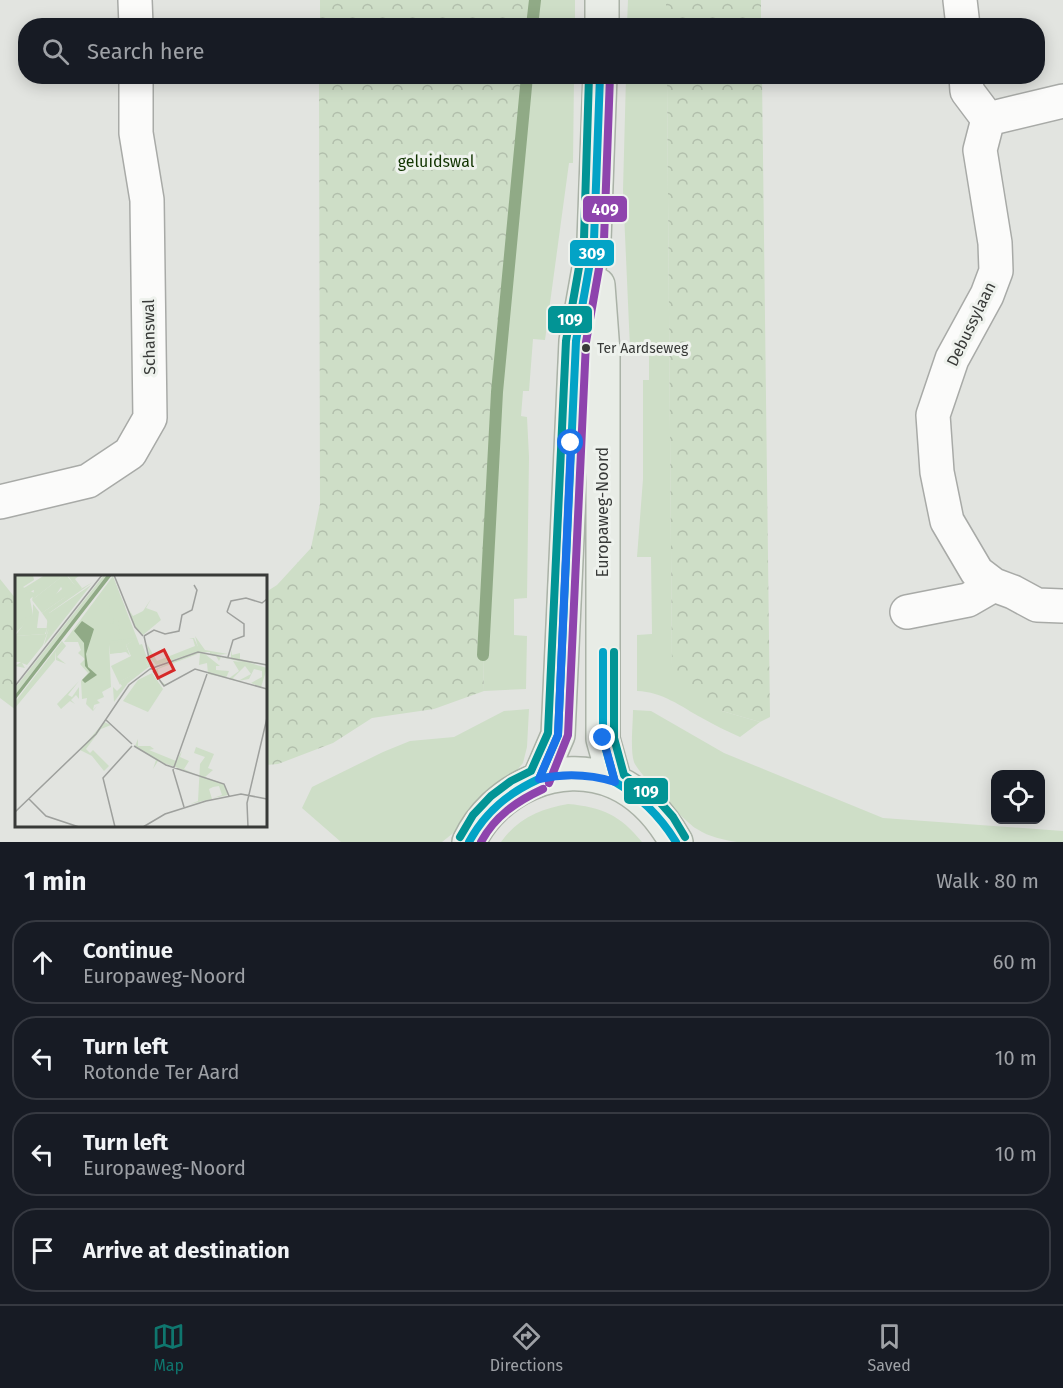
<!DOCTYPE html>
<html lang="en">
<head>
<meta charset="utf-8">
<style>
	:root { --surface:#171b24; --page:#242831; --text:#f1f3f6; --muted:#9ea1a6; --line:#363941; --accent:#0f766e }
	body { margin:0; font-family:"Fira Sans",sans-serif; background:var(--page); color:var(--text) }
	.controls { position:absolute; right:18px; bottom:18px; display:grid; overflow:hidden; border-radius:12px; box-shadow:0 3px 15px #0003 }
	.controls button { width:54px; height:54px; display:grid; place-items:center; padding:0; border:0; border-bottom:2px solid var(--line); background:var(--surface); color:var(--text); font:30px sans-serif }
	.stop { position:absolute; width:18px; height:18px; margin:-14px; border:4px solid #1a73e8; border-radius:50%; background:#fff }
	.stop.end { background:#1a73e8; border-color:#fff; box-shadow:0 2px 6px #0008 }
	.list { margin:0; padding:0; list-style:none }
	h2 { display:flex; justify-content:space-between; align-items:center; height:78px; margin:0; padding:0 24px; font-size:26px }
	h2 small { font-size:20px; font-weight:400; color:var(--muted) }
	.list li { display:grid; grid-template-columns:39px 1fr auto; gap:18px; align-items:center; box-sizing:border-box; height:84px; margin:0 12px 12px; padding:0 12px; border:2px solid var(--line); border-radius:24px }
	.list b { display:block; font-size:22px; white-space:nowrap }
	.list p { margin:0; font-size:20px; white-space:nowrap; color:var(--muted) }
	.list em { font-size:20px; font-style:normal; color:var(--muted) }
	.icon { flex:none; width:33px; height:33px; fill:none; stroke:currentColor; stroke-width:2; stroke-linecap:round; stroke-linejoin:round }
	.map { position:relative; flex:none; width:1063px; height:842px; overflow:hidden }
	.search { position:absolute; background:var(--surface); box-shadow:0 3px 15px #0003; left:18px; right:18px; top:18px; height:66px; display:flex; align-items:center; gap:15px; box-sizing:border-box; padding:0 21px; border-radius:24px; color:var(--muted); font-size:22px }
	.sheet { height:462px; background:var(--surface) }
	nav { display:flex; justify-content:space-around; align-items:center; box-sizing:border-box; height:84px; border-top:2px solid var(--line); background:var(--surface); font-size:16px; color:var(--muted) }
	nav a { display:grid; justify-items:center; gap:3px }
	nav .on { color:var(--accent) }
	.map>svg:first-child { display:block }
	.green { fill:#cedec7 }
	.forest { fill:url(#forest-crowns) }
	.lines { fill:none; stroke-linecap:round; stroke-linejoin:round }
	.stream { stroke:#90aa86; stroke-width:12 }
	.street-casing { stroke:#a8aaa7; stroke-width:36 }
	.primary-casing { stroke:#aab2a7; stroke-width:36 }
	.street { stroke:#fbfbfa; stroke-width:33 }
	.primary { stroke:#e8ece6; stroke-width:33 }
	.bus-1-casing { stroke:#eef2ed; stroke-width:12 }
	.bus-2-casing { stroke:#eef2ed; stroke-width:12 }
	.bus-3-casing { stroke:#eef2ed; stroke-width:12 }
	.bus-1 { stroke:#03a3c6; stroke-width:8 }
	.bus-2 { stroke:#8e44ad; stroke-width:8 }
	.bus-3 { stroke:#029495; stroke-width:8 }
	.route { stroke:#1a73e8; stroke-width:8 }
	.bus-dot { fill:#383a38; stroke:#eef2ed; stroke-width:2 }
	.labels { text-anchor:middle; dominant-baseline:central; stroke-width:6; stroke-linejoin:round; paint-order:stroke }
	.bus-label { font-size:14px; fill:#383a38; stroke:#eef2ed; text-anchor:start }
	.park-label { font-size:16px; fill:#113400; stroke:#eef2ed }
	.street-label { font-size:16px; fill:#383a38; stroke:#eef2ed }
	.inset-road { fill:none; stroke:#9ea09d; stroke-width:1.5 }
	.view { fill:#d62828; fill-opacity:0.15; stroke:#d62828; stroke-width:3 }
	.inset-edge { fill:none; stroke:#383a38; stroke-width:3 }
	.line-badge { stroke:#eef2ed; stroke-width:2 }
	.badge-label { font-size:16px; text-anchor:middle; font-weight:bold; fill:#fff }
</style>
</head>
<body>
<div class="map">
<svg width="1063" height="842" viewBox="0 0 1063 842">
	<defs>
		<pattern id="forest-crowns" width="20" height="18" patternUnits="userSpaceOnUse" patternTransform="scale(1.5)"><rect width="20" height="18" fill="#cedec7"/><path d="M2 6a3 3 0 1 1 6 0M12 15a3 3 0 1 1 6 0" fill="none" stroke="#b2bfac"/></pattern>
	</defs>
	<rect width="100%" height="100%" fill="#e2e4e0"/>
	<path class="green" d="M 535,0 L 575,0 L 575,25 L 532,25 Z
		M 628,0 L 666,0 L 666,25 L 627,25 Z
		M 527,77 L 574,77 L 573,163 L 569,163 L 545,340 L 533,339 L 529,391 L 523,391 L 521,416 L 527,417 L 529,457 L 527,598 L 514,599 L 514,635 L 527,636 L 526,689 L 484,691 L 483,655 L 497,392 Z
		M 626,77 L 667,77 L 672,666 L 722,711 L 760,722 L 740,737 C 727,731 714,725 702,718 C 680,706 663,692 637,691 L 637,635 L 652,634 L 651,557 L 637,557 L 643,479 L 643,380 L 649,380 L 649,356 L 643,355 L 643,348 L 630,348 L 623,190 Z
		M 529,709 L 527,747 L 523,763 L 513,775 L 465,816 L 457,830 L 442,842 L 341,842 L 302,808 L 312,787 L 383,752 L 410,741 L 454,737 L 504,711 Z
		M 633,710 L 651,711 L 724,753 L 883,818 L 1063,831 L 1063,842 L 737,842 C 724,840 709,837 697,829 C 686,823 638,773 634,762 C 630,750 633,724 633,710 Z
		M 568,804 C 602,807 620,815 642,842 L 501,842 C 518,818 540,809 568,804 Z"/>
	<path class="forest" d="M 320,0 L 535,0 L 532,25 L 320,26 Z
		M 666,0 L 761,0 L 761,25 L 666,25 Z
		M 319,77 L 527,77 L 497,392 L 483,655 L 484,691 L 434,709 L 372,718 L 333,743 L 278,764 L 266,765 L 266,592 L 277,585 L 311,548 L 320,504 Z
		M 667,77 L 762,77 L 770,717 L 760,722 L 722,711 L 678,683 L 672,666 Z
		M 0,579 L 16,599 L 16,710 L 0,698 Z"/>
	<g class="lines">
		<path class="stream" d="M 532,26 L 535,0
			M 483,655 L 497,392 L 527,76"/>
		<g class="street-casing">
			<path id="street" d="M 135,0 L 136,26
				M 960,0 L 963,26
				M 966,76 L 967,91 L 988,119 L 980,150 L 995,243 L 996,271 L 987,295 L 952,359 L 933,415 L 937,472 L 947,521 L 977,572 L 994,585
				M 988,119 L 1063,101
				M 0,502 L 88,481 L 130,453 L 150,418 L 147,200 L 136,133 L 136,76
				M 907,612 L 968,600 L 994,585 L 1013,592 L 1037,605 L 1063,606"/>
		</g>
		<g class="primary-casing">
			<path id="primary" d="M 602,26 L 602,0
				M 598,285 L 603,352 L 603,739 L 615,782
				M 539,779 L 558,735 L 576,341 L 594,240 L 600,76
				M 469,842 C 494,789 559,758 615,782 C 642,794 662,817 676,842"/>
		</g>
		<use href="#street" class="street"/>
		<use href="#primary" class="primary"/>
		<g class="bus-1-casing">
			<path id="bus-1" d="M 603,652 L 603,739 L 615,782
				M 539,779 L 558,735 L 576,341 L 594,240 L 600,76
				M 615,782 C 641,797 660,816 676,842
				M 469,842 C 485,812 508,793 539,779"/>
		</g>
		<g class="bus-2-casing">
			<path id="bus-2" d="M 549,783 L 568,735 L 586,342 L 604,240 L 610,76
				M 481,842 C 495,816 517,801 543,789"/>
		</g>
		<g class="bus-3-casing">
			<path id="bus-3" d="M 614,652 L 614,738 L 624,775 L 658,800 L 673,817 L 685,837
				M 460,837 L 473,815 L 491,796 L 511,781 L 531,771 L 548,733 L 566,341 L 584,239 L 589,76"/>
		</g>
		<use href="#bus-1" class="bus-1"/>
		<use href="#bus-2" class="bus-2"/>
		<use href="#bus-3" class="bus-3"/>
	</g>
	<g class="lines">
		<path class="route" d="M 571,443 L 558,735 L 539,779 C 566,773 589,774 615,782 L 603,738"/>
	</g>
	<circle class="bus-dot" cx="586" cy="348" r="5"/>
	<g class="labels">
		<g class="bus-label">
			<text x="597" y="348">Ter Aardseweg</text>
		</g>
		<g class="park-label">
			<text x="436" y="161">geluidswal</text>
		</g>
		<g class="street-label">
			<text transform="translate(971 324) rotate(-64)">Debussylaan</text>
			<text transform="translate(149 337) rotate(-91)">Schanswal</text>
			<text transform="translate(602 512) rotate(-90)">Europaweg-Noord</text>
		</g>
	</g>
	<g transform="translate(15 575)">
		<rect width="252" height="252" fill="#e2e4e0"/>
		<path d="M 0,0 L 18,0 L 19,5 L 8,12 L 21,19 L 15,24 L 18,40 L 0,59 ZM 49,0 L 65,0 L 60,4 L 67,13 L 64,16 L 53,1 L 35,29 L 51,19 L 50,22 L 27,38 L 17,25 ZM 89,0 L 92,0 L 0,120 L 0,113 ZM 98,1 L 133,92 L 106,106 L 105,110 L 96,91 L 116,81 L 111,70 L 119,65 L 109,67 L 111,76 L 105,78 L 97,78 L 94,69 L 96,112 L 87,117 L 89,122 L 82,125 L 85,128 L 79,130 L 78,135 L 82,131 L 78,136 L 71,129 L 72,123 L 67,124 L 66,106 L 73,98 L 65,89 L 70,84 L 63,78 L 66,75 L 63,67 L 49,67 ZM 76,10 L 29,70 L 34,53 L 28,70 L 12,90 L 7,88 L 10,93 L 0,91 L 6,87 L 0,87 L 0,61 L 31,59 L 33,39 ZM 136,24 L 131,33 L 142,37 L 146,45 L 128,60 L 121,54 L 112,32 L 118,41 L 128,36 ZM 180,61 L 190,75 L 213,79 L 199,80 L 216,84 L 216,75 L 217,80 L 225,78 L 225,84 L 252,90 L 235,88 L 252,93 L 246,112 L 236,108 L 247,102 L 247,96 L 239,94 L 234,104 L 223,106 L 236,99 L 230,91 L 218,103 L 222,106 L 213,104 L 224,96 L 218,86 L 227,87 L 206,82 L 204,86 L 201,81 L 190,79 L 205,91 L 201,91 L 201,95 L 214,96 L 211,103 L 193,99 L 192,88 L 184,90 L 185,78 L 143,94 L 144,105 L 151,110 L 147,110 L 145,107 L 140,97 L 141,94 L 171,80 L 183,78 L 195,79 L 195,77 L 174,78 L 140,92 L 137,90 L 137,88 L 140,91 L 167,80 L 177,77 L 184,76 ZM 47,66 L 51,71 L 42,82 L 51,89 L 41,85 L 41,76 L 40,85 L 0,133 L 0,127 ZM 64,106 L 53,120 L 57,122 L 64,112 L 64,124 L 61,120 L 56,125 L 60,129 L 55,126 L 46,134 L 42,129 ZM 89,147 L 96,150 L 86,154 L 71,174 L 75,178 L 78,175 L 94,191 L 89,196 L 77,181 L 65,175 ZM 123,164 L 123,171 L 135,171 L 139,174 L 134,175 L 161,186 L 167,176 L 165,182 L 174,186 L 169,194 L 180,199 L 143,186 L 138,194 L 141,185 L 120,171 ZM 181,172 L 199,179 L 193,193 L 198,195 L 190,202 L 209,209 L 213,220 L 198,223 L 207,220 L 204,211 L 198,212 L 194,214 L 197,224 L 175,229 L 183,226 L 185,189 L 190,182 L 179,178 Z" fill="#cedec7"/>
		<path d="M 30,0 L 49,0 L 17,25 L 19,15 L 12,18 L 9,13 ZM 52,1 L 64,15 L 78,7 L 34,38 L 34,48 L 27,38 L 50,22 L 35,29 L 33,26 L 47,14 L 45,9 ZM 105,21 L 110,32 L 94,40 L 95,22 ZM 18,29 L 24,37 L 22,53 L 32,53 L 30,59 L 0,61 L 9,49 L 0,51 L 0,47 L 18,40 ZM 98,43 L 103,43 L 105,59 L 100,57 L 103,59 L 95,61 L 95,66 L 120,63 L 124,70 L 127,69 L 135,91 L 113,108 L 99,127 L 98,112 L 102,116 L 107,111 L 104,107 L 133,91 L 120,65 L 111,70 L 115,81 L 111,77 L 95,79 L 94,69 L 108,66 L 94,68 L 94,56 L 98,56 L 94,49 L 99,48 ZM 179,63 L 185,76 L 141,90 L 135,83 L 132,69 L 142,86 L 180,71 L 178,64 L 174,64 Z" fill="#cedec7"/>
		<path d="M 137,98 L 148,114 L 133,137 L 108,126 L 123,105 Z" fill="#cedec7"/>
		<path d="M 92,0 L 97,0 L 0,125 L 0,120 ZM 67,46 L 79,54 L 71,79 L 73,92 L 82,100 L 70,108 L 67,105 L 75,97 L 70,91 L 69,68 L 59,56 Z" fill="#90aa86"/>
		<path class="inset-road" d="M 99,0 L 120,52 L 128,61M 212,37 L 229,49 L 229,61 L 218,65 L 213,82M 212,37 L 216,26 L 231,23 L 247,28 L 252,24M 129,61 L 139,55 L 150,59 L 164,56 L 167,40 L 177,35 L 182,15 L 179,10M 129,61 L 136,92M 140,94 L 135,94 L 183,77 L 252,90M 138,96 L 149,111 L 180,94 L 252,114M 0,111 L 87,0M 91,145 L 117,169M 119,171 L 151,190 L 209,209 L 214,221M 14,224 L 31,241 L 64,252M 169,232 L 158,195 L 192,99M 0,237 L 81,159 L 114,110 L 135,94M 100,252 L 88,203 L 117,171M 128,252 L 150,239 L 191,226 L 226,219 L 252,224M 233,252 L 232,228 L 252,143"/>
		<path class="view" d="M 149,75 L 159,95 L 143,103 L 133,83 Z"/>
		<rect width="252" height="252" class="inset-edge"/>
	</g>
	<g class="line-badge">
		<rect x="582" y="195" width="46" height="28" rx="6" fill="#8e44ad"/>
		<rect x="569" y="239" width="46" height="28" rx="6" fill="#03a3c6"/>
		<rect x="547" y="305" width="46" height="29" rx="6" fill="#029495"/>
		<rect x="623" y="777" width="46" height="28" rx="6" fill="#029495"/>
	</g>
	<g class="badge-label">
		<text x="605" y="215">409</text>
		<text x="592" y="259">309</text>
		<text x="570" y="325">109</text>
		<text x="646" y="797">109</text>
	</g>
</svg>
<div class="controls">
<button><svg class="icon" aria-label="locate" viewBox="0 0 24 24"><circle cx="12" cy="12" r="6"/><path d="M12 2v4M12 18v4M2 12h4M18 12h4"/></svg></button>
</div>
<div class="stop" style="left:571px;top:443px"></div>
<div class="stop end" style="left:603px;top:738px"></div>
<div class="search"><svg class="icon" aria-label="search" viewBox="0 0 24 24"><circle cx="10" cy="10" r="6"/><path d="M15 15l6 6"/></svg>Search here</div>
</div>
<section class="sheet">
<h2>1 min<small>Walk · 80 m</small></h2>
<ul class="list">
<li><svg class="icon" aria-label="ahead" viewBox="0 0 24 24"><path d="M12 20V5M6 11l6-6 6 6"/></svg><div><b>Continue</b><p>Europaweg-Noord</p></div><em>60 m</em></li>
<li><svg class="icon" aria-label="left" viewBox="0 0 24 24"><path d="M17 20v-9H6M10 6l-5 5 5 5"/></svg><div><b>Turn left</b><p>Rotonde Ter Aard</p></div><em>10 m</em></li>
<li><svg class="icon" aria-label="left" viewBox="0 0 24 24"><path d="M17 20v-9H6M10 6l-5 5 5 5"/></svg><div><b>Turn left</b><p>Europaweg-Noord</p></div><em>10 m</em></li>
<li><svg class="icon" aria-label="arrive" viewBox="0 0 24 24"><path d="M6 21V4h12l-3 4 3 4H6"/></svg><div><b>Arrive at destination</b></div></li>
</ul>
</section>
<nav>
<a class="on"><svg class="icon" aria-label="map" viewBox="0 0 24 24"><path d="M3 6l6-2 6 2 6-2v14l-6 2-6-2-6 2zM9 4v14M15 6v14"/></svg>Map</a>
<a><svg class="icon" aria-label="directions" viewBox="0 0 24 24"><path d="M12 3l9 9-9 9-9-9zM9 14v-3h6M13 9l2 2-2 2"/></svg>Directions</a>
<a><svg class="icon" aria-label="saved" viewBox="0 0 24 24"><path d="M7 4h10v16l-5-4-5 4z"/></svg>Saved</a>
</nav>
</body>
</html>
